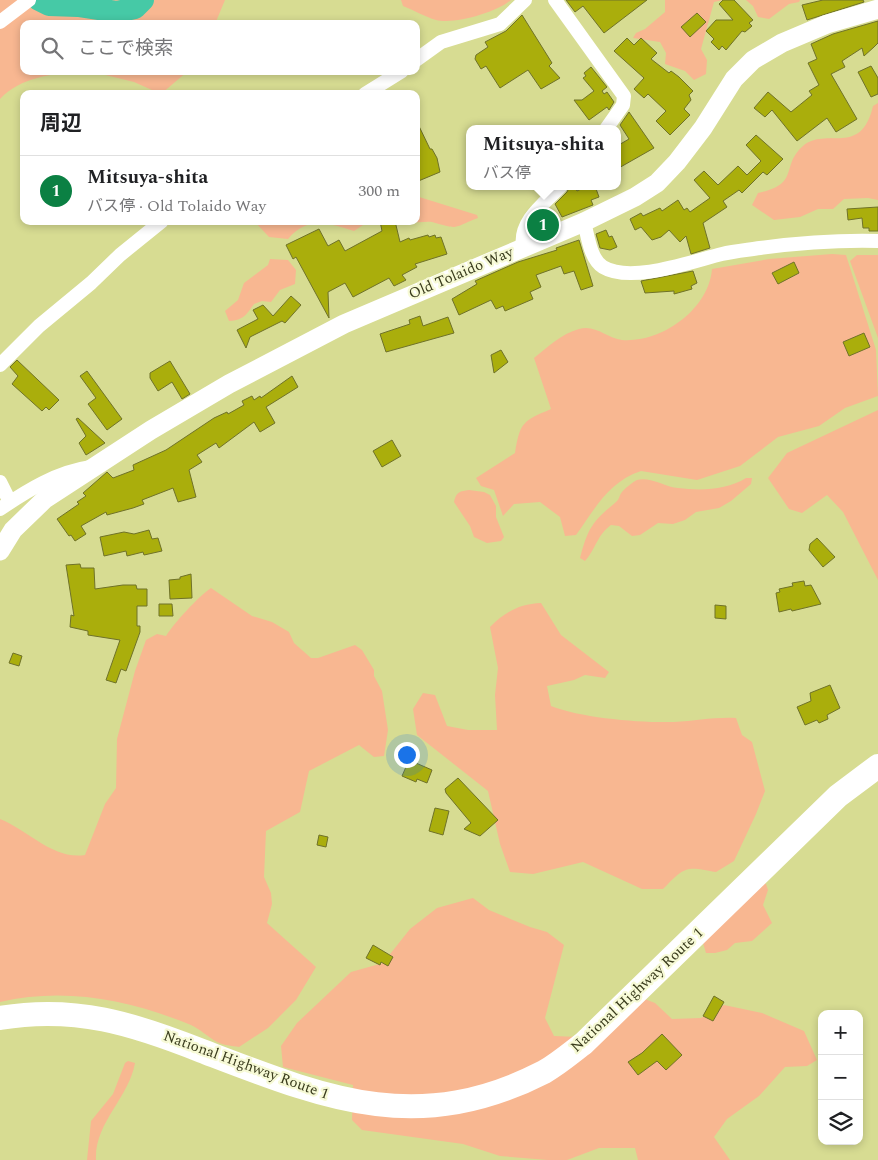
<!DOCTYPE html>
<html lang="ja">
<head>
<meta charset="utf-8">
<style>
	:root { --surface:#fff; --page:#f2f2f2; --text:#202124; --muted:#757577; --line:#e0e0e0; --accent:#0b8043 }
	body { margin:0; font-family:Spectral,"Noto Sans JP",serif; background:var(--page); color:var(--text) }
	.controls { position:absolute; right:15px; bottom:15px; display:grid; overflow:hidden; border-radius:10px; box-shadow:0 2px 8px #0003 }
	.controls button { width:45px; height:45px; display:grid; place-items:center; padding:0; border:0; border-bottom:1px solid var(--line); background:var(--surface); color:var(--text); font:25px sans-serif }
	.you { position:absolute; left:406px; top:754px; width:18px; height:18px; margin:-12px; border:4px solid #fff; border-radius:50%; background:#1a73e8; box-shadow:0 0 0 8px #1a73e833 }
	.badge { display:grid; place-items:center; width:32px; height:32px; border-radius:50%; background:var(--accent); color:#fff; font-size:16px; font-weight:700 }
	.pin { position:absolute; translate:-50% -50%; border:2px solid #fff; box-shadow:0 1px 5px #0006 }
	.popup { position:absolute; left:466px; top:125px; width:155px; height:65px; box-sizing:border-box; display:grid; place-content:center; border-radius:10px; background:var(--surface); filter:drop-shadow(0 1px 4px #0005); font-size:16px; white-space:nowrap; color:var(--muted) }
	.popup b { font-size:19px; color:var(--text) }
	.popup::after { content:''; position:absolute; left:50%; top:100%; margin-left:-10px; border:10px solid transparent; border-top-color:var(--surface) }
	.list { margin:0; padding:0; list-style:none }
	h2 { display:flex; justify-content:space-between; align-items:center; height:65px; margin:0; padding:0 20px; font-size:21px }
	h2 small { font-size:16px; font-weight:400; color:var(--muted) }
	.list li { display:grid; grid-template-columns:32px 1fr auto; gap:15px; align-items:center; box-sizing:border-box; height:70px; padding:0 20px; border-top:1px solid var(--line) }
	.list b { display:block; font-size:19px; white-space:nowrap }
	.list p { margin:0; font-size:16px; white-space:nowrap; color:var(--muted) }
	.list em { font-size:16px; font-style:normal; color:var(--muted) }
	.icon { flex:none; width:28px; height:28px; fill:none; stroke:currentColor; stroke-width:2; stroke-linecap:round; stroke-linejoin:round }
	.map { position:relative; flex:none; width:878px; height:1160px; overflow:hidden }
	.search { position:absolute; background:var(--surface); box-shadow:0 2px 8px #0003; left:20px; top:20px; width:400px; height:55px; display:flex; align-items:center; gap:12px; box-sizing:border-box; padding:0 18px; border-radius:10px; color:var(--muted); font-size:19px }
	.panel { position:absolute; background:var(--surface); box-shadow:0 2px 8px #0003; left:20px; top:90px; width:400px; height:135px; border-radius:10px }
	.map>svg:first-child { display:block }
	.green { fill:#f8b791 }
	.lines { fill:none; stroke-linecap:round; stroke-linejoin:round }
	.river { stroke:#46c9a6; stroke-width:22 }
	.building { fill:#aaae0c; stroke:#6f7229 }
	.street { stroke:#fff; stroke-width:14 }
	.secondary { stroke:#fff; stroke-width:19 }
	.highway { stroke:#fff; stroke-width:24 }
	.labels { text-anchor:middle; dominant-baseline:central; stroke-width:4.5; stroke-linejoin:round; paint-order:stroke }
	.street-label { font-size:15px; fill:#393b1c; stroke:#f7fad6 }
</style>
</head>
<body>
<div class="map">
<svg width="878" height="1160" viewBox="0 0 878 1160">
	<rect width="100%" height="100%" fill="#d7dc92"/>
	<path class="green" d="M 0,0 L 225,0 L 215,24 L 24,24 L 24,71 L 80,71 C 52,74 21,77 0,99 Z
		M 401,0 L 511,0 C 498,12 454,25 436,20 C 425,17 414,10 403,6 Z
		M 665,0 L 723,0 L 714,2 L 701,49 L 707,60 L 706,74 L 694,80 L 685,71 L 665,64 L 666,53 L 660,42 L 633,38 L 636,33 L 645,29 L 665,12 Z
		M 746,0 L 800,0 L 799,2 L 789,4 L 769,19 L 758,17 L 753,6 Z
		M 89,71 L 188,71 L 161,94 L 134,82 Z
		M 878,103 L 878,200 L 868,198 L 844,199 L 833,209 L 818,209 L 800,217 L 774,220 L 752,205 L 758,193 C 801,184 780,166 803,146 C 826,126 861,158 873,106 Z
		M 416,196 L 477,215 L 478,218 C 451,228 461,230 432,222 C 425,221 418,224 411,221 L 416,221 Z
		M 254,221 L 369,221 L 354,231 C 327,223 308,216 288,239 L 269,237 Z
		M 832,254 L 846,255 L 876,350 L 878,396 L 845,408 L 819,426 L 778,437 L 740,466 L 697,480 L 641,471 C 608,482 595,509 576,535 L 565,536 L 560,517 L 540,502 L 514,504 L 503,516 L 494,490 L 481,486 L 476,478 L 515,453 C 520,422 523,421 551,409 L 534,358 C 548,347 561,334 579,329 C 595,324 607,338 622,340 C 662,343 709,309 712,269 L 769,259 Z
		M 857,255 L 878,255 L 878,338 L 850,261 Z
		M 270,259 L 288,260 L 296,270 L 295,284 L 280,290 L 271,302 L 262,301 L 254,304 C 246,315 244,320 229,321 L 225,311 L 238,300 L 244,283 L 268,265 Z
		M 878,410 L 878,580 L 843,512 L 827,495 L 802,513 L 789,509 L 768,478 L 787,453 Z
		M 746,478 L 752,478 L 751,484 L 731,501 L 719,508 L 696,512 L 685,520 L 673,524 L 658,523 L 640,535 L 632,536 L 619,526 L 611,525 C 597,535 596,549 585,561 L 580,558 C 588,528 592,522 616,502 C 620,499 619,495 622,492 C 623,490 634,481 637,480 C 649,476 666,487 678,488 C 701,491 727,490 746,478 Z
		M 469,490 L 484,492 L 490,495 L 496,506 L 496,517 L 504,537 L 501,541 L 487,543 L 474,537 L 470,526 L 454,502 C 456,492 460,491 469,490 Z
		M 211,588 L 252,616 L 272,622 L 289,632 L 294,643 L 311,658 L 318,658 L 355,645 L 362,650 L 374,670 L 374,676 L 382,691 L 388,730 L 384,756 L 374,757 L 359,745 L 309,771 L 300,812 L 266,831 L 264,877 L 271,893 L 272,904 L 267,923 L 316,967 L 296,1000 L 268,1028 L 239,1047 C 232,1046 223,1045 217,1042 C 208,1037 200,1029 191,1025 C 129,1000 66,987 0,1002 L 0,819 C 28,830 53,860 85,855 L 105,804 L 116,788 L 117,739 L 135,671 L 146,640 L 157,634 L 166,636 C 176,621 197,598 211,588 Z
		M 541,603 L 561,635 L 609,672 L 605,678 L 585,675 L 574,680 L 547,686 L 551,706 C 581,718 640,723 674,722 C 695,721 714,717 736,718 L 742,735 L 752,742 L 765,791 L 756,814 L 734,861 L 716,872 C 686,866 685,866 663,889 L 642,889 L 583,862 L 533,874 L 510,872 L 500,844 L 488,791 L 417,735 L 413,709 L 423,693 L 435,695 L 447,726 L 468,730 L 497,730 L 495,695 L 498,668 L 490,627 C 505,612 519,604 541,603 Z
		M 761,880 L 766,884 L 768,890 L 763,905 L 772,923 L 752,941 L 735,943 L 727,950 L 715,953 L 706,953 L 703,943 Z
		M 473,898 L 489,910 L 530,927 L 547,932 L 564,945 L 545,1018 L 554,1036 L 578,1037 L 642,998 L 655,1003 L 672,1019 L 701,1018 L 724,1005 L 762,1013 L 804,1031 L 817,1060 L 807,1066 L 785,1067 L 759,1096 L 727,1119 L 714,1137 L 730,1160 L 638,1160 L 635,1148 L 599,1148 L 567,1160 L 548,1160 L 500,1156 L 463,1144 L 362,1130 L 352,1120 L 353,1085 L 283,1067 L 281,1046 L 297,1023 L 351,972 L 383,963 L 410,929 L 437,908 Z
		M 128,1061 L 135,1063 C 129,1098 94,1123 96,1160 L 87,1160 L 91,1121 L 113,1094 L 125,1063 Z"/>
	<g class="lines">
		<path class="river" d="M 39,0 L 49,5 L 78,6 L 117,12 L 135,8 L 143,0"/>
	</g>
	<path class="building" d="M 566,0 L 647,0 L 604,33 L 583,6 L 575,12 Z
		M 723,0 L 734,0 L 753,20 L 749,23 L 752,26 L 745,32 L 742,31 L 726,50 L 722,46 L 719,50 L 711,42 L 714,39 L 706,31 L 716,20 L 733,20 L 719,4 Z
		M 823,0 L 863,0 L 864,2 L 807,20 L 802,5 Z
		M 697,13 L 706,22 L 690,37 L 681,27 Z
		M 522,15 L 552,63 L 549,66 L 560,78 L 541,89 L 528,70 L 500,88 L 486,66 L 481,69 L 475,59 L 476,55 L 488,47 L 485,42 L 506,31 Z
		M 878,21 L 878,43 L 874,47 L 864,56 L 862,48 L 842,61 L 845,67 L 831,74 L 857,119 L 836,132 L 827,118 L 797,141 L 772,110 L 765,117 L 754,108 L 768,92 L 791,112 L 812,95 L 809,91 L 819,85 L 808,63 L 817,59 L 811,44 L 833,34 Z
		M 627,38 L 634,45 L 641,38 L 657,53 L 651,59 L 669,73 L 671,71 L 679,77 L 693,91 L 689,95 L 691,100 L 684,109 L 690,115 L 670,135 L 656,121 L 666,111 L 648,94 L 644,98 L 634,89 L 644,78 L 614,51 Z
		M 871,66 L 878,78 L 878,94 L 871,97 L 858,72 Z
		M 591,67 L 607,87 L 602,91 L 604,94 L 607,92 L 614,102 L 609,110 L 607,107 L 589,120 L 574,100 L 582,100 L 594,91 L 583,78 L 586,76 L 584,73 Z
		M 629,112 L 654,148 L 617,169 L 617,146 L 629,139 L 620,125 Z
		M 416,120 L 430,149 L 432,149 L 437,158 L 440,172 L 416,182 Z
		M 756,135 L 783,159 L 767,175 L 763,172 L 742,193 L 739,190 L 723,201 L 727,207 L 703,223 L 710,248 L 691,254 L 686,236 L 680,242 L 669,230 L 661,237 L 652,240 L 641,227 L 635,230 L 630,219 L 641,213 L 643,216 L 660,208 L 662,211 L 678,200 L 684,210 L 687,208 L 690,212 L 710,198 L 694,180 L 704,171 L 718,185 L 738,166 L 747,175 L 761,161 L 746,145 Z
		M 570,186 L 574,186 L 577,191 L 587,186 L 595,186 L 599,197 L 591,200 L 593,205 L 562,217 L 555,204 L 567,192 Z
		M 878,207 L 878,231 L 869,231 L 869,228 L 863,228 L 862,218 L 848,220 L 847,209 Z
		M 380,221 L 395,221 L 400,242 L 409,238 L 410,240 L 428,235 L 429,237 L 435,235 L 436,238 L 441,237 L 447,254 L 415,264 L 417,267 L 402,275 L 406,280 L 394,286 L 389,278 L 353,297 L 345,283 L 328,292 L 329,318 L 296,257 L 293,259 L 286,245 L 319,229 L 328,246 L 339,240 L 345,251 L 382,231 Z
		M 606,230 L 609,237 L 612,236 L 617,247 L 610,250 L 600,248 L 596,234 Z
		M 579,240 L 593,286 L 581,290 L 574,271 L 564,274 L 561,266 L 536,275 L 541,287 L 530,292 L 533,299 L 505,311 L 503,306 L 496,309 L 491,300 L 459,315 L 452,299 L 477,284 L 475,281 L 518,262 L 557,250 L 556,248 Z
		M 794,262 L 799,273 L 778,284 L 772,273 Z
		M 693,271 L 697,283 L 691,286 L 692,289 L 674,294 L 674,291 L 645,293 L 641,281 Z
		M 291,296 L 301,305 L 285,323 L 282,321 L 250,337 L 246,348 L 237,330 L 258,319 L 253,310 L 263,305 L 273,316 Z
		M 420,316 L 423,326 L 448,317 L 454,333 L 386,352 L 380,334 L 410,324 L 409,320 Z
		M 864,333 L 870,347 L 849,356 L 843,342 Z
		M 501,350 L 508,362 L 494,373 L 491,355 Z
		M 17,360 L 59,400 L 49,410 L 46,407 L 42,411 L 12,384 L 18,376 L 10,367 Z
		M 170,361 L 190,394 L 182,399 L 172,382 L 158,391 L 150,378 L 150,373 Z
		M 87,371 L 122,419 L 107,430 L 88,404 L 96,398 L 80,376 Z
		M 292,376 L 298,387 L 266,407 L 275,423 L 260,432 L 254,422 L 219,448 L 216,443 L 197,455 L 202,462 L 189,470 L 196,497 L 178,502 L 173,488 L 142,500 L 144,504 L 133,508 L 107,515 L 106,512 L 81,526 L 86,534 L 75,541 L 71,535 L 69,536 L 57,519 L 79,504 L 77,502 L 86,496 L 83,493 L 107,472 L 113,478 L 134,470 L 133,465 L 166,450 L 214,418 L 227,412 L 228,414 L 244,405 L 242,401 L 252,396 L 254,400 L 260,396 L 261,398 Z
		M 78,418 L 105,443 L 86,455 L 79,443 L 86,436 L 76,419 Z
		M 392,440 L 401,456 L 382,467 L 373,451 Z
		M 149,530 L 152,539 L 158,538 L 162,551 L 144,555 L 143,552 L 127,556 L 126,551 L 104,556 L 100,537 L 124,532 L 134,534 Z
		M 817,538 L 835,557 L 823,567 L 809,550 L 810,544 Z
		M 80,564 L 81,568 L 94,568 L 95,589 L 123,585 L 136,585 L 137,589 L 147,589 L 147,606 L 137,606 L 137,626 L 140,626 L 140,632 L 126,671 L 121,669 L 116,683 L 106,680 L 120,640 L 88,635 L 88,631 L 70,627 L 71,615 L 74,616 L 66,565 Z
		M 191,574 L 192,598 L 170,599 L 169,580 L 180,579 L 180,577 Z
		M 804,581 L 805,586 L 811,585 L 821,604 L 792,611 L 791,609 L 779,612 L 776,593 L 780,592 L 779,589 L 793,586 L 792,583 Z
		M 159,604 L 172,604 L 173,616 L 159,616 Z
		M 715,605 L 726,606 L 726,619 L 715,618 Z
		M 13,653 L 22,656 L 19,666 L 9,663 Z
		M 830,685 L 840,708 L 827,715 L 828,719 L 819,723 L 817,720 L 805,725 L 797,707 L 811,701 L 810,693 Z
		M 409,760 L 432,770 L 427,783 L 417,779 L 416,782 L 402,776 Z
		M 458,778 L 498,820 L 480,836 L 464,829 L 471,823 L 446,793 L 445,789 Z
		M 435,808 L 449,811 L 443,835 L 429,831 Z
		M 319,835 L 328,837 L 326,847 L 317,845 Z
		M 373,945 L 393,957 L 388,966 L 381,962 L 380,965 L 366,958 Z
		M 714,996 L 724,1002 L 713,1021 L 703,1016 Z
		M 662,1034 L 682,1055 L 666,1070 L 657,1061 L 638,1075 L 628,1062 L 642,1053 Z"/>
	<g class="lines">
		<path class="street" d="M 555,0 L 624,96 L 623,105 L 606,129
			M 0,22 L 29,0
			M 416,60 L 441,42 L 500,24 L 525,0
			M 365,94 L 402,71
			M 584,222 C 588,236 590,259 603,267 C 631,284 693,261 722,254 C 734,251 747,250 760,248 C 798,243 839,240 878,241
			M 523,246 C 519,221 545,203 561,186
			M 0,365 L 39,326 L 91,283 L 120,255 L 162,221
			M 0,482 L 10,502
			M 0,509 C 28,490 57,472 91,467"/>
		<path class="secondary" d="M 0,551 L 13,530 L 45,499 L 151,430 L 229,384 L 344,324 L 584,222 L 635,197 L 657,183 L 677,162 L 703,128 L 734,79 L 753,60 L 782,43 L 827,24 L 878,9"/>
		<path class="highway" d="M 0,1018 C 75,1005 134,1024 202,1051 C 325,1098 417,1137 544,1072 C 558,1064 571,1053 584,1043 L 838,796 L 878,766"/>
	</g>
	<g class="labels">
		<g class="street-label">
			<text transform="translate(461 273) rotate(-23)">Old Tolaido Way</text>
			<text transform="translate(637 990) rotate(-43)">National Highway Route 1</text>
			<text transform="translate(246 1065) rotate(20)">National Highway Route 1</text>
		</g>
	</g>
</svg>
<div class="controls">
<button>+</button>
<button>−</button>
<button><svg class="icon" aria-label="layers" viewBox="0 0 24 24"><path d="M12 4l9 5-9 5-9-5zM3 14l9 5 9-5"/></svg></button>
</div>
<div class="you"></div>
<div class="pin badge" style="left:543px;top:225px">1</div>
<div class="popup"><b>Mitsuya-shita</b>バス停</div>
<div class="search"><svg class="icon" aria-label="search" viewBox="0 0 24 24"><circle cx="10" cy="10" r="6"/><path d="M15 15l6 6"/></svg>ここで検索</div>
<section class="panel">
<h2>周辺<small></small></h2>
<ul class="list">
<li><span class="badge">1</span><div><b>Mitsuya-shita</b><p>バス停 · Old Tolaido Way</p></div><em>300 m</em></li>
</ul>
</section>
</div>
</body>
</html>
